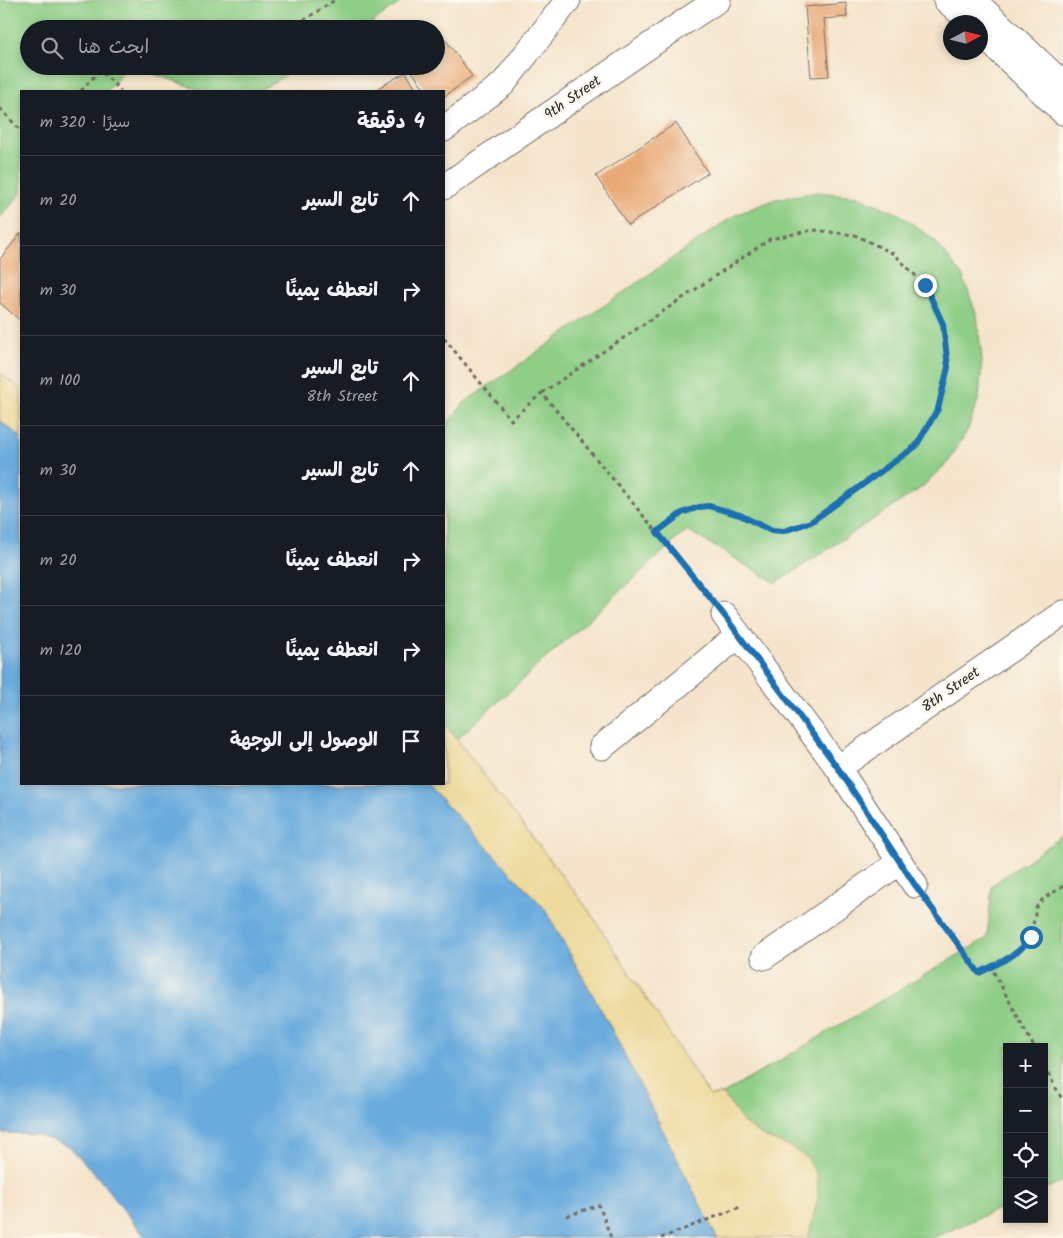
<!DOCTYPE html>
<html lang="ar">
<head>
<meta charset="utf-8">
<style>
	:root { --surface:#171b24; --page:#20242c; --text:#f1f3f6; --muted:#9ea1a6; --line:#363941 }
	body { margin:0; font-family:Kalam,"Playpen Sans Arabic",sans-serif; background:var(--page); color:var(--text); direction:rtl }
	.controls { position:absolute; right:15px; bottom:15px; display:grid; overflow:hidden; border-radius:0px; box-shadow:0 2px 8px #0003 }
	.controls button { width:45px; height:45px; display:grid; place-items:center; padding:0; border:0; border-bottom:1px solid var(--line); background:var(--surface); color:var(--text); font:25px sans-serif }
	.compass { position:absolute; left:943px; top:15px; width:45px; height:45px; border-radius:50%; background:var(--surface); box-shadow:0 2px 8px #0003; rotate:83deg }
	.stop { position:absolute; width:15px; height:15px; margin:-11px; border:4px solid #1f6fb2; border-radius:50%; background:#fff }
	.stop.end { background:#1f6fb2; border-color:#fff; box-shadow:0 1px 5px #0008 }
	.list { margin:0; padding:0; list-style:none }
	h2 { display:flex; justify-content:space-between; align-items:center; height:65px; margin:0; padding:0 20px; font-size:21px }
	h2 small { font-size:16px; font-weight:400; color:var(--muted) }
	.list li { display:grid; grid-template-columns:32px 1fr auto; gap:15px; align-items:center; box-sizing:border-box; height:90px; padding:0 20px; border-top:1px solid var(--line) }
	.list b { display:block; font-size:19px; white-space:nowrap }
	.list p { margin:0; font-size:16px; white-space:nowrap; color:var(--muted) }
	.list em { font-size:16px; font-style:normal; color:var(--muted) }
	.icon { flex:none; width:28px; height:28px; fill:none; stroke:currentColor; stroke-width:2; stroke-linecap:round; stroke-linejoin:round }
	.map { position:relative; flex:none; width:1063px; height:1238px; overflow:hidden; direction:ltr }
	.search { position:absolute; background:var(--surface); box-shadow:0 2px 8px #0003; left:20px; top:20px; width:425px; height:55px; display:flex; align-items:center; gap:12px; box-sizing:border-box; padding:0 18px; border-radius:28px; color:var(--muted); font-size:19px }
	.panel { position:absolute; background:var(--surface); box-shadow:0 2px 8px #0003; left:20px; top:90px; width:425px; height:695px; border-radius:0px; direction:rtl }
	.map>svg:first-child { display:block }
	.green { fill:#8ece86; stroke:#5c7c58 }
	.sand { fill:#eeda9e; stroke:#8c8264 }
	.water { fill:#69abdd; stroke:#4a6b84 }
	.building { fill:#e9aa77 }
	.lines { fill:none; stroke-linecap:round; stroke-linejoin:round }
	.street-casing { stroke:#726c63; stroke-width:27 }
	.path { stroke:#726c63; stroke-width:3; stroke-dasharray:4 4; stroke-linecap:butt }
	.street { stroke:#fff; stroke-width:25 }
	.route { stroke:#1f6fb2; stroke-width:6 }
	.labels { text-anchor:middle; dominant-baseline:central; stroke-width:5; stroke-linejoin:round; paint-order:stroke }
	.street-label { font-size:15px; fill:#2b2b2b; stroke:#fbf7ec }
</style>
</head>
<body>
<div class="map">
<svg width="1063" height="1238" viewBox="0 0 1063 1238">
	<rect width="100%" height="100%" fill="#fbf7ec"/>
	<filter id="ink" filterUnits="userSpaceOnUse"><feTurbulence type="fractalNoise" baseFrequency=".02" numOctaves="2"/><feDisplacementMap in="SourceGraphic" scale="10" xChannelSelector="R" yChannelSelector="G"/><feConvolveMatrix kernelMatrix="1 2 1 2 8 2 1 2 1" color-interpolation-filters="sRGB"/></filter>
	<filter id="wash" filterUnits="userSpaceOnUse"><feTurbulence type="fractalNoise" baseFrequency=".0096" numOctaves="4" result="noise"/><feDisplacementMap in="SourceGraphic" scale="20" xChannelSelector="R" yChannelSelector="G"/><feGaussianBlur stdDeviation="1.12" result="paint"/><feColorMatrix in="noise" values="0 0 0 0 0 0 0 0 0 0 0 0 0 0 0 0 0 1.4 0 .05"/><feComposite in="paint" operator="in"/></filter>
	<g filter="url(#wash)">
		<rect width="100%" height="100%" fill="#f5e4cb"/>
		<path class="green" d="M 0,0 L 404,0 L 364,29 L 29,29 L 29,66 L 128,66 L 107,91 L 21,91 L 21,193 L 0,218 Z
			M 131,66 L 301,66 L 259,91 L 203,91 Z
			M 817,192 L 858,196 L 899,214 L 934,240 L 962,275 L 977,316 L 982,360 L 979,397 L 968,429 L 949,461 L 921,488 L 776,583 L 687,530 L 457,739 L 444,723 L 444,427 L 465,402 L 735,215 L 776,199 Z
			M 1063,836 L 1063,1181 L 1044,1189 L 1044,1047 L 1007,1047 L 1007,1205 L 933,1238 L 808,1238 L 818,1198 L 791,1147 L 764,1137 L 744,1123 L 723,1094 L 987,938 L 992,885 Z"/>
		<path class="sand" d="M 0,373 L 21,389 L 21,437 L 0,421 Z
			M 444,723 L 587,908 L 710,1096 L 723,1094 L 744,1123 L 764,1137 L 791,1147 L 807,1158 L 817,1175 L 818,1198 L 808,1238 L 717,1238 L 609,1024 L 544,908 L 427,784 L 444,784 Z"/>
		<path class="water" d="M 0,421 L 21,437 L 21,784 L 427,784 L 544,908 L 609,1024 L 717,1238 L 146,1238 L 96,1175 L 69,1146 L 34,1134 L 0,1133 Z"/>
		<g id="blocks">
			<path class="building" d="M 846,3 L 847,17 L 824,19 L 829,76 L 811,77 L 805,7 Z
				M 445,39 L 472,76 L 444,97 L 444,91 L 426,91 L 408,66 L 436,66 L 436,45 Z
				M 406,72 L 417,91 L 373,91 Z
				M 676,123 L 708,173 L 628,225 L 596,176 Z
				M 21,233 L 21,321 L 0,303 L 0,259 Z"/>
		</g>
	</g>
	<g filter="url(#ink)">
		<use href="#blocks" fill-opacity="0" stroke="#726c63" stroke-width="1"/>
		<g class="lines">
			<g class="street-casing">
				<path id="street" d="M 946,0 L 971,22
					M 973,0 L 1063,84
					M 980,32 L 1063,112
					M 444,129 L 503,84 L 568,0
					M 444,187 L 684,22 L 718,0
					M 724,615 L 838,768 L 915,885
					M 602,747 L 739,635
					M 838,768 L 1063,613
					M 764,957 L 900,862"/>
			</g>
			<path class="path" d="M 290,29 L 335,0
				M 100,70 L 104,66
				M 81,91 L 100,70 L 121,91
				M 0,108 L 21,131
				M 444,338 L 511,420 L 542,393 L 711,598
				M 542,393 L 770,239 L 813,230 L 855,235 L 894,254 L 925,285 L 943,324 L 948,367 L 938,409 L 916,446 L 811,522 L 784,531 L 770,530 L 740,515 L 709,506 L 699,507 L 682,513 L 657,532
				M 929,904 L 979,973 L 991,967 L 1034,1047
				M 991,967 L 1023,949 L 1031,937 L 1036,908 L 1043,899 L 1063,886
				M 1044,1066 L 1063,1101
				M 567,1216 L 599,1205 L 611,1238
				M 661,1238 L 743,1206"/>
			<use href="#street" class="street"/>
		</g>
	</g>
	<g class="lines" filter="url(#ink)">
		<path class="route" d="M 925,285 L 943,324 L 948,367 L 938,409 L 916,446 L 811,522 L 784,531 L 770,530 L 740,515 L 709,506 L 699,507 L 682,513 L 657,532 L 724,615 L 838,768 L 915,885 L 979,973 C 1000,962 1017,957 1031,937"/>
	</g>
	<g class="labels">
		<g class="street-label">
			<text transform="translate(573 98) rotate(-35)">9th Street</text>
			<text transform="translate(951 690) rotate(-35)">8th Street</text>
		</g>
	</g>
</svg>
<div class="controls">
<button>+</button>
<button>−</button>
<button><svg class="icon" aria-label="locate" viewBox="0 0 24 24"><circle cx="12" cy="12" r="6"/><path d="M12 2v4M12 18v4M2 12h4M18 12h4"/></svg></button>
<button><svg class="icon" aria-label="layers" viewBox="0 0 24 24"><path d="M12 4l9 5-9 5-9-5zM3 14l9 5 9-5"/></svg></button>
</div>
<svg class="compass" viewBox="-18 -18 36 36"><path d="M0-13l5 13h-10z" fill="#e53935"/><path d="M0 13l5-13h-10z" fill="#9ea1a6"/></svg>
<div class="stop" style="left:1031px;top:937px"></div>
<div class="stop end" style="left:925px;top:285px"></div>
<div class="search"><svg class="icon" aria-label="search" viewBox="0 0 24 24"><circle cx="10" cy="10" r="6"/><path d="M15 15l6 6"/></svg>ابحث هنا</div>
<section class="panel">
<h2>4 دقيقة<small>سيرًا · 320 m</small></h2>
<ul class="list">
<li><svg class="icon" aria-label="ahead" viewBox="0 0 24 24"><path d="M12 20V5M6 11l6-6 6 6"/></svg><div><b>تابع السير</b></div><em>20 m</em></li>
<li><svg class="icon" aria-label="right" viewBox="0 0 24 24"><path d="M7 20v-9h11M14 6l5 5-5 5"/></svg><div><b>انعطف يمينًا</b></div><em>30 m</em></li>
<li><svg class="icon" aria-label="ahead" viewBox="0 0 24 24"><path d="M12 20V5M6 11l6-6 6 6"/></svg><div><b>تابع السير</b><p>8th Street</p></div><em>100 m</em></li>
<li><svg class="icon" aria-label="ahead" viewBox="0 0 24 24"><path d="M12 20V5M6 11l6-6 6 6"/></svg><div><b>تابع السير</b></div><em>30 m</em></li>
<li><svg class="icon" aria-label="right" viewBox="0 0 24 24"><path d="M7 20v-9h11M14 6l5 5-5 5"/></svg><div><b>انعطف يمينًا</b></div><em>20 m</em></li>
<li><svg class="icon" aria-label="right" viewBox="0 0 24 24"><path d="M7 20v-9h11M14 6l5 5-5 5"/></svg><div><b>انعطف يمينًا</b></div><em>120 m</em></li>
<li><svg class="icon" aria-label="arrive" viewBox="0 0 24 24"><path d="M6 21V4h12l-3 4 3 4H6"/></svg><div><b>الوصول إلى الوجهة</b></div></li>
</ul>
</section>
</div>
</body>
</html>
